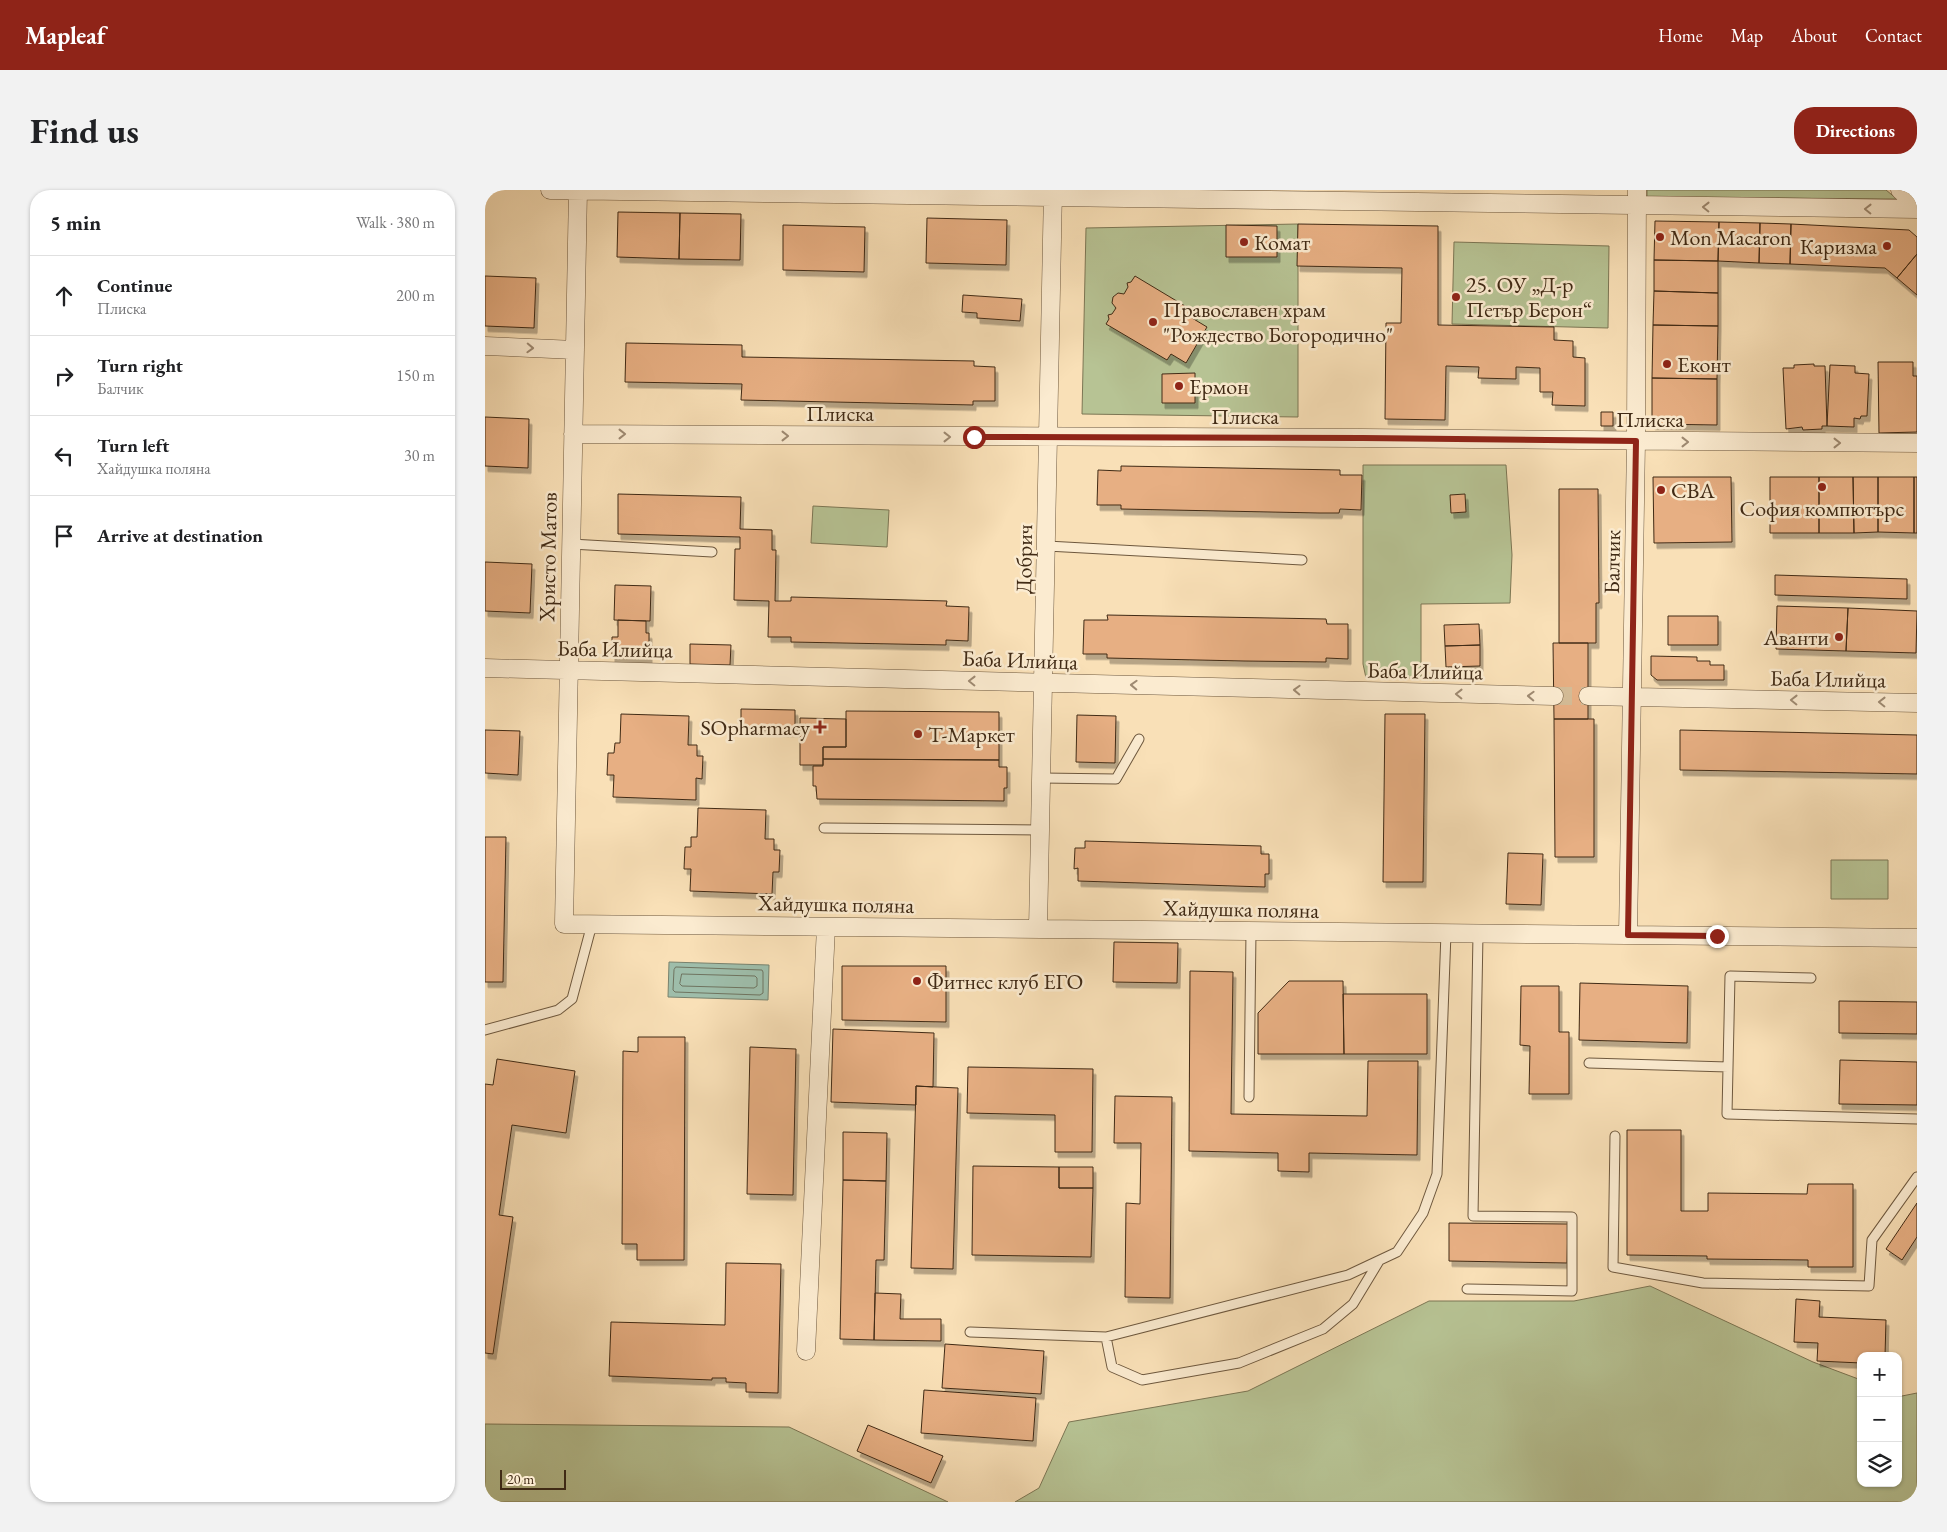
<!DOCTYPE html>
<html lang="en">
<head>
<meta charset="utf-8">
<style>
	:root { --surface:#fff; --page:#f2f2f2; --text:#202124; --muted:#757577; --line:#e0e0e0; --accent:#8f2418 }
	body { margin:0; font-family:"EB Garamond",serif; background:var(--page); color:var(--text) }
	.controls { position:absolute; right:15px; bottom:15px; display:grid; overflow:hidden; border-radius:10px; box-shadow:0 1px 4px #0004 }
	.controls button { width:45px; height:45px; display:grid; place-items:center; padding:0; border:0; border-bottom:1px solid var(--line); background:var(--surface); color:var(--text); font:25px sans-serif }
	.scale { position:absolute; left:15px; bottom:12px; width:66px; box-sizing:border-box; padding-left:5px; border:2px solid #402a15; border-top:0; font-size:14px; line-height:18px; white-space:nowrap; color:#402a15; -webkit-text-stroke:4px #fbebd0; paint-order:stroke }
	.stop { position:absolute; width:15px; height:15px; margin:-11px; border:4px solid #8f2418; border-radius:50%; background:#fff }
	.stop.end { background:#8f2418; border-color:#fff; box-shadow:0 1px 5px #0008 }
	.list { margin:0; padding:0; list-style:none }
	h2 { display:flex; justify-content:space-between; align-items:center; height:65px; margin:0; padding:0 20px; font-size:21px }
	h2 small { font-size:16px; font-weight:400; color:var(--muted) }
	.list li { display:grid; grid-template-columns:32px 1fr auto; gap:15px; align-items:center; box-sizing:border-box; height:80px; padding:0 20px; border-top:1px solid var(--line) }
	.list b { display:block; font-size:19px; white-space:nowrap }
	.list p { margin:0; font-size:16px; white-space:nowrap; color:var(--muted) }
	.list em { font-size:16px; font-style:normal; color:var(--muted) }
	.icon { flex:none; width:28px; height:28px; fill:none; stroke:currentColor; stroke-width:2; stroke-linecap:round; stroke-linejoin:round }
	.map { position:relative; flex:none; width:1432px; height:1312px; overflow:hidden; border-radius:20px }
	header { display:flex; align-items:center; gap:30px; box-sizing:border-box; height:70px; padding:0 25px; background:var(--accent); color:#fff }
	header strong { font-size:24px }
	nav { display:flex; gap:28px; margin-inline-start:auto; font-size:18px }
	.intro { display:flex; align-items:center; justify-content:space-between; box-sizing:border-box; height:120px; padding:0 30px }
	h1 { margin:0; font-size:35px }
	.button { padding:12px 22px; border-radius:20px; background:var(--accent); color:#fff; font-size:18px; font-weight:700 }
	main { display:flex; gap:30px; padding:0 30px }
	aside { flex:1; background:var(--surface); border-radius:20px; box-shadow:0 1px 4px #0004 }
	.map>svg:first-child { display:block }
	.green { fill:#b7c394; stroke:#7c7654 }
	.water { fill:#9ebdaa; stroke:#78826e }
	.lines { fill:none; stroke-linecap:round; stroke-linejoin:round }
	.shore { stroke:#6f7460; stroke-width:1 }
	.building { fill:#e7af83; stroke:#402a15; filter:url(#shadow) }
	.minor-tunnel { stroke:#d4bc97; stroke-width:18; stroke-dasharray:18 9; stroke-linecap:butt }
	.service-casing { stroke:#6e583e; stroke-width:11 }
	.minor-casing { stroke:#6e583e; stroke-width:19 }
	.service { stroke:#fbebd0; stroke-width:9 }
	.minor { stroke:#fbebd0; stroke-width:18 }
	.oneway { stroke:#9e8a72 }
	.route { stroke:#8f2418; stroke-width:6 }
	.poi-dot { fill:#8f2418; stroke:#fbebd0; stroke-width:2 }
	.labels { text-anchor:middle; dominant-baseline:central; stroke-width:5; stroke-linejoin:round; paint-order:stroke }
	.poi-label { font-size:22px; fill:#402a15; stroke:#fbebd0; text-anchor:start }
	.street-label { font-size:22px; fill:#402a15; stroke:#fbebd0 }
</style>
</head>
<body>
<header>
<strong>Mapleaf</strong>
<nav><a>Home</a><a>Map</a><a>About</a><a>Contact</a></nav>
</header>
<div class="intro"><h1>Find us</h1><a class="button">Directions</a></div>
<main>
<aside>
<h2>5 min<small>Walk · 380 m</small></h2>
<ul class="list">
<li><svg class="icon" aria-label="ahead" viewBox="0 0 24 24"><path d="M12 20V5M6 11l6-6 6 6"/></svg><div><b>Continue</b><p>Плиска</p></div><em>200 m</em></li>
<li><svg class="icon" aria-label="right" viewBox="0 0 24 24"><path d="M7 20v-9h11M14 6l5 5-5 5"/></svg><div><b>Turn right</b><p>Балчик</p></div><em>150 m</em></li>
<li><svg class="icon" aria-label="left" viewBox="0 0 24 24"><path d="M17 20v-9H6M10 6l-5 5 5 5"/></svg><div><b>Turn left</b><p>Хайдушка поляна</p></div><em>30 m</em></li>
<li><svg class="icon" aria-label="arrive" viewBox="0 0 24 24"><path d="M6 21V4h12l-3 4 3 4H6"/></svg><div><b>Arrive at destination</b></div></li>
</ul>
</aside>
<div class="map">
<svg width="1432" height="1312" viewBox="0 0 1432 1312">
	<defs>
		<filter id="shadow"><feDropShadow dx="3" dy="5.5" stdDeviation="0" flood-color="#0004"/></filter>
	</defs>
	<rect width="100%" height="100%" fill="#f9e0b7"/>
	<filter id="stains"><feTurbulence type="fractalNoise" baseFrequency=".004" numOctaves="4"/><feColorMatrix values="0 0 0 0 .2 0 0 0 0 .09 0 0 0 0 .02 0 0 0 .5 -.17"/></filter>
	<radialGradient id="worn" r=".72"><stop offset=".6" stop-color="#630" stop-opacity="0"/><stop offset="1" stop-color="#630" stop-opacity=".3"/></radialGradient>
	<path class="green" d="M 1162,0 L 1401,0 L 1412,9 L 1162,7 Z
		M 813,34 L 813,227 L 597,224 L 601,38 Z
		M 969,52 L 1124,56 L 1123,138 L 967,134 Z
		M 878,275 L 1021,275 L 1027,365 L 1025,413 L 936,414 L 936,488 L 881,488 L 878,474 Z
		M 328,316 L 404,320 L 402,357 L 326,353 Z
		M 1346,670 L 1403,670 L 1403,709 L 1346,709 Z
		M 1165,1096 L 1328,1172 L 1376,1190 L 1376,1293 L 1413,1293 L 1413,1205 L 1417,1206 L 1432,1203 L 1432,1312 L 530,1312 L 554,1298 L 584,1232 L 763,1201 L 944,1111 L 1089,1111 Z
		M 0,1234 L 304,1237 L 463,1312 L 0,1312 Z"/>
	<path class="water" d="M 184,772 L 284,775 L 283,810 L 183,807 Z"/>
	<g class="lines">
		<path class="shore" d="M 191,777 L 277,780 L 278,782 L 278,803 L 275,805 L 190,802 L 188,800 L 189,780 Z
			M 197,784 L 270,786 L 272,788 L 272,796 L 269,798 L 197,796 L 195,794 Z"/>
	</g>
	<path class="building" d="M 133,22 L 195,23 L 194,69 L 132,67 Z
		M 195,23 L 256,24 L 255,70 L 194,69 Z
		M 442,28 L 522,30 L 521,75 L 441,73 Z
		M 1170,31 L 1234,32 L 1233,71 L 1169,70 Z
		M 1234,32 L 1275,33 L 1274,73 L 1233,71 Z
		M 1275,33 L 1306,34 L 1305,74 L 1274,73 Z
		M 813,34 L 953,36 L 953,135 L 1069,137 L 1069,150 L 1088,151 L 1088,167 L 1100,168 L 1100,216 L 1067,215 L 1068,202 L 1055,202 L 1055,178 L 1031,177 L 1031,189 L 993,188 L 994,177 L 961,176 L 960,230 L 900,229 L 901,133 L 916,133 L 917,78 L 812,76 Z
		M 1306,34 L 1424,40 L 1432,47 L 1432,64 L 1412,88 L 1400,78 L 1305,74 Z
		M 298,35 L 380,37 L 379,82 L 298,80 Z
		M 741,35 L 792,36 L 792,67 L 741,67 Z
		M 1432,64 L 1432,105 L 1412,88 Z
		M 1169,70 L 1233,71 L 1233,103 L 1169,101 Z
		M 0,86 L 51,88 L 49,138 L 0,136 Z
		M 650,86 L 710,122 L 707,128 L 722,137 L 701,173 L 686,164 L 682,170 L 621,134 L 624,129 L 623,125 L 627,124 L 631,118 L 627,113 L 628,107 L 633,103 L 639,104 L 643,97 L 642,93 L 646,92 Z
		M 1169,101 L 1233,103 L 1233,136 L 1168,135 Z
		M 478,105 L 537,109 L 535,131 L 492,128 L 492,123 L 477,122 Z
		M 1168,135 L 1233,136 L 1232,189 L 1167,188 Z
		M 141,153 L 257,155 L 257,167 L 489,171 L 489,176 L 510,177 L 510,211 L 488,211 L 488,215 L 256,210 L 257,194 L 140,192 Z
		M 1393,172 L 1428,172 L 1428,186 L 1432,186 L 1432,242 L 1394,243 Z
		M 1329,174 L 1329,176 L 1340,176 L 1342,236 L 1337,236 L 1337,239 L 1318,240 L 1317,237 L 1301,239 L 1298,178 L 1309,178 L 1309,175 Z
		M 1345,175 L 1370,176 L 1370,183 L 1384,184 L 1382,226 L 1376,226 L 1375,229 L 1369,228 L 1369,237 L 1342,236 Z
		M 710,183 L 710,213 L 677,213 L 677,184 Z
		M 1167,188 L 1232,189 L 1232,235 L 1167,234 Z
		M 1116,222 L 1128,222 L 1128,236 L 1116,236 Z
		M 0,227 L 44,229 L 43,278 L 0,276 Z
		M 636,276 L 855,280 L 855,285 L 877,285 L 876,320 L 855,319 L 854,323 L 834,323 L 636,319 L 636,315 L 612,315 L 613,280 L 636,281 Z
		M 1168,287 L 1246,287 L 1247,352 L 1169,353 Z
		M 1285,287 L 1334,287 L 1334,343 L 1285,343 Z
		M 1334,287 L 1368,287 L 1369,343 L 1334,343 Z
		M 1368,287 L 1393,287 L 1393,342 L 1369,343 Z
		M 1393,287 L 1429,287 L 1429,343 L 1393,342 Z
		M 1429,287 L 1432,287 L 1432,343 L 1429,343 Z
		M 1074,299 L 1113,299 L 1114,413 L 1111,413 L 1111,453 L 1074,453 Z
		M 133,304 L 256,307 L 255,339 L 287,340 L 287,360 L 291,360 L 290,411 L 306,411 L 306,407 L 462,411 L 461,416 L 484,417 L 483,451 L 461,450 L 461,455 L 306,452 L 306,447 L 283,447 L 284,411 L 249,410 L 250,359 L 255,359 L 255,347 L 133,344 Z
		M 980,304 L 981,322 L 966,323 L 965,305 Z
		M 0,372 L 47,374 L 45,423 L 0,421 Z
		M 1290,385 L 1422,389 L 1422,409 L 1290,405 Z
		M 130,395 L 166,396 L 165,431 L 129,430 Z
		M 1292,416 L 1363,418 L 1361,461 L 1291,459 Z
		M 1363,418 L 1432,421 L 1431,463 L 1361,461 Z
		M 622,425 L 841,429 L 842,434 L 863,434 L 863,469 L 841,468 L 841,472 L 759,471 L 622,468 L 622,464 L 598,464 L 599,430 L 623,430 Z
		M 1183,426 L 1233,426 L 1233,455 L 1183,455 Z
		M 133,430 L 161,431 L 161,443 L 164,443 L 164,468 L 127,468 L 127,447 L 133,447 Z
		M 994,434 L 995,455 L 960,456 L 959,435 Z
		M 1068,453 L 1103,453 L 1103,529 L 1069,529 Z
		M 205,454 L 246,455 L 245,475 L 205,474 Z
		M 995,455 L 995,476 L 961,477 L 960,456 Z
		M 1166,466 L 1212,467 L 1212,471 L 1225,471 L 1225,475 L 1239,475 L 1239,490 L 1172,490 L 1166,485 Z
		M 256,519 L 310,520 L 310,541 L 256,540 Z
		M 361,521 L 514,522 L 514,570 L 338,569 L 338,557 L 361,557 Z
		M 136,524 L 204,526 L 203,555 L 212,555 L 212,566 L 218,566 L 217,589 L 211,588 L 211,610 L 128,607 L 129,585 L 122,585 L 123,563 L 129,563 L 130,553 L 135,553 Z
		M 900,524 L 940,524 L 938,692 L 898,692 Z
		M 592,525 L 631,526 L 630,573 L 591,572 Z
		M 315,528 L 361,529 L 361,557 L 338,557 L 338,575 L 315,575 Z
		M 1069,529 L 1109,529 L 1109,667 L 1070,667 Z
		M 0,540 L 35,541 L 33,585 L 0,583 Z
		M 1195,540 L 1432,545 L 1432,584 L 1195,580 Z
		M 338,569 L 514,570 L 514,577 L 522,577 L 522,598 L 519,598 L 519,611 L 332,609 L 331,596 L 328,596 L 328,576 L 338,576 Z
		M 213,618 L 281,620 L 280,649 L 289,649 L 289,660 L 295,660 L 294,682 L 288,682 L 287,704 L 205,701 L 206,679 L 199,679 L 200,657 L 206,657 L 206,647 L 212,647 Z
		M 0,647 L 21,647 L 18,792 L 0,792 Z
		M 600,651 L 776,656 L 776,664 L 784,664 L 784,684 L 780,684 L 780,697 L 593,691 L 593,678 L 589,679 L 590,658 L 600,658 Z
		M 1023,663 L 1058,664 L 1056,715 L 1021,714 Z
		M 629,752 L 693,753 L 692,793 L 628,792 Z
		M 357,776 L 461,776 L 461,832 L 357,830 Z
		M 705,781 L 748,782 L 746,924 L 882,926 L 883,871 L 933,871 L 932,965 L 824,963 L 824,982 L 793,981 L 793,963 L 704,961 Z
		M 804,791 L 858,791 L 859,864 L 773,864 L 773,823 Z
		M 1095,793 L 1203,796 L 1202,853 L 1094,850 Z
		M 1036,796 L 1074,796 L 1074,842 L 1084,842 L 1084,904 L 1044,904 L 1045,856 L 1035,855 Z
		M 858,804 L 942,804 L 942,864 L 859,864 Z
		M 1354,811 L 1432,812 L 1432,844 L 1354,843 Z
		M 348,839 L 449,843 L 448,897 L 431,896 L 431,915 L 346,912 Z
		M 153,847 L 200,847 L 199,1070 L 152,1070 L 152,1054 L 137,1054 L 138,861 L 153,862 Z
		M 265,857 L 311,859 L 308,1005 L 262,1004 Z
		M 12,869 L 90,881 L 81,943 L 27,935 L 14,1025 L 28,1027 L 8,1164 L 0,1163 L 0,894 L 8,895 Z
		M 1355,870 L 1432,872 L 1432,915 L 1354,914 Z
		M 483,877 L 608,879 L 607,962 L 570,962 L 570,925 L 482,923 Z
		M 431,896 L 473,898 L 468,1079 L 426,1078 Z
		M 630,906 L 687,907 L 685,1108 L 640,1107 L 641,1013 L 655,1014 L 656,953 L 629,953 Z
		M 1142,940 L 1196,940 L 1196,1021 L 1223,1021 L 1223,1003 L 1322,1004 L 1323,994 L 1368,994 L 1368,1077 L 1323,1077 L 1323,1070 L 1222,1069 L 1222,1066 L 1142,1065 Z
		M 358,942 L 402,943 L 401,991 L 358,990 Z
		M 488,976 L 574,977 L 574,998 L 608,998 L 606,1067 L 487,1065 Z
		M 574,977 L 608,977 L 608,998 L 574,998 Z
		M 358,990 L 401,991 L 399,1070 L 391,1070 L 389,1150 L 355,1149 Z
		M 1432,1013 L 1432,1047 L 1417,1070 L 1401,1059 Z
		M 964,1033 L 1083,1034 L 1082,1073 L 964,1071 Z
		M 241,1073 L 296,1074 L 293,1203 L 261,1202 L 261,1193 L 241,1192 L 241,1188 L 227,1188 L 227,1190 L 124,1186 L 126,1132 L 240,1135 Z
		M 390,1103 L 416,1104 L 415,1129 L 456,1129 L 456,1151 L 389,1150 Z
		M 1311,1109 L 1335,1111 L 1334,1127 L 1401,1130 L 1400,1166 L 1376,1166 L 1376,1173 L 1332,1171 L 1333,1153 L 1309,1152 Z
		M 460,1154 L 559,1161 L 556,1204 L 457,1198 Z
		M 439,1200 L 551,1208 L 548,1251 L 436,1243 Z
		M 383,1235 L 458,1266 L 446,1293 L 372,1261 Z"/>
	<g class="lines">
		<path class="minor-tunnel" d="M 1069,506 L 1103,506"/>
		<g class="service-casing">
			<path id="service" d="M 86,354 L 227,362
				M 562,356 L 817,370
				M 557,588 L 631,589 L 654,549
				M 339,638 L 556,640
				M 1326,788 L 1245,786 L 1242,924 L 1432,929
				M 0,840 L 73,820 L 87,809 L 107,734
				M 1104,873 L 1243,877
				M 764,907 L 766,741
				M 1130,946 L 1128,1077 L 1218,1093 L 1384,1096 L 1387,1050 L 1432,987
				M 982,1099 L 1087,1101 L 1087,1027 L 988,1026 L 993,744
				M 485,1142 L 621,1147 L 863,1085 L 912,1062 L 938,1023 L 952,984 L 961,743
				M 621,1147 L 627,1177 L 657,1190 L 754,1173 L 838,1139 L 868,1114 L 894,1071"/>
		</g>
		<g class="minor-casing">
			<path id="minor" d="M 65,0 L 1432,19
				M 93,0 L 79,734 L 1432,748
				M 1415,0 L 1432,15
				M 0,156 L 90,160
				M 88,244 L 878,248 L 1432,253
				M 0,478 L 1069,506
				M 1103,506 L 1432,513
				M 553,739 L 568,0
				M 1143,745 L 1151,251 L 1152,0
				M 321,1161 L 341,737"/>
		</g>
		<use href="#service" class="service"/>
		<use href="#minor" class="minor"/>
	</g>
	<defs><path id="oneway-chevron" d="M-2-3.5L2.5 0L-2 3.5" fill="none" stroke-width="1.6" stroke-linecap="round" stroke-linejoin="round" transform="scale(1.25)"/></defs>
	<g class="oneway">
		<use href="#oneway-chevron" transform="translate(1221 17) rotate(-179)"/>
		<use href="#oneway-chevron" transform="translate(1383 19) rotate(-179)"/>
		<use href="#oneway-chevron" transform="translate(45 158) rotate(2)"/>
		<use href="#oneway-chevron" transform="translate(137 244)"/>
		<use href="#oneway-chevron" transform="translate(300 246)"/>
		<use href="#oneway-chevron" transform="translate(462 247)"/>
		<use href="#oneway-chevron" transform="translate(1200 252)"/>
		<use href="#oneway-chevron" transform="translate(1352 253)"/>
		<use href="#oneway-chevron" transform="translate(487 491) rotate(-179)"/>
		<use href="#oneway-chevron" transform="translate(649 495) rotate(-178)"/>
		<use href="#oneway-chevron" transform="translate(812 500) rotate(-178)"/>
		<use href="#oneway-chevron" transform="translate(974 504) rotate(-179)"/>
		<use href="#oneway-chevron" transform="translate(1046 506) rotate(-178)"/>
		<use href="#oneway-chevron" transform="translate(1309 510) rotate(-179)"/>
		<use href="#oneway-chevron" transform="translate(1397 512) rotate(-179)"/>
	</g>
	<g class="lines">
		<path class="route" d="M 489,247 L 878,248 L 1151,251 L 1143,745 L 1232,746"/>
	</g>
	<g class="poi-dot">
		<circle cx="1175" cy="47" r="5"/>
		<circle cx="759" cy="52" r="5"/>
		<circle cx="1402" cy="56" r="5"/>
		<circle cx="971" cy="107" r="5"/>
		<circle cx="668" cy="132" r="5"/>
		<circle cx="1182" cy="174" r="5"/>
		<circle cx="694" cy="196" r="5"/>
		<circle cx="1337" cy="297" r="5"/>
		<circle cx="1176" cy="300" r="5"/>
		<circle cx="1354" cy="447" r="5"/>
		<path d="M332.5 529.5h5v5h5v5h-5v5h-5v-5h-5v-5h5z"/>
		<circle cx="433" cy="544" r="5"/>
		<circle cx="432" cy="791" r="5"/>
	</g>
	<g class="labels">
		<g class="poi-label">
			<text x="1185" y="47">Mon Macaron</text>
			<text x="769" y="52">Комат</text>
			<text x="1392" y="56" text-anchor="end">Каризма</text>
			<text x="981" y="94">25. ОУ „Д-р<tspan x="981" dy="25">Петър Берон“</tspan></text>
			<text x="678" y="119">Православен храм<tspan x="678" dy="25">"Рождество Богородично"</tspan></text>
			<text x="1192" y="174">Еконт</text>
			<text x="704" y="196">Ермон</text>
			<text x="1186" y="300">CBA</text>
			<text x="1337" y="318" text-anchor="middle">София компютърс</text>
			<text x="1344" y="447" text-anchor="end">Аванти</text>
			<text x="325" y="537" text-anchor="end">SOpharmacy</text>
			<text x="443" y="544">Т-Маркет</text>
			<text x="442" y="791">Фитнес клуб ЕГО</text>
		</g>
		<g class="street-label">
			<text x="355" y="223">Плиска</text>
			<text x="760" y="226">Плиска</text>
			<text x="1165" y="229">Плиска</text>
			<text transform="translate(63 367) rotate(-89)">Христо Матов</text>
			<text transform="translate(539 369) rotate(-89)">Добрич</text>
			<text transform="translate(1127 372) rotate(-89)">Балчик</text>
			<text transform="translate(130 459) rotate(1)">Баба Илийца</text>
			<text transform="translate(535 470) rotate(2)">Баба Илийца</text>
			<text transform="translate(940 481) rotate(1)">Баба Илийца</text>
			<text transform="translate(1343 489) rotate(1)">Баба Илийца</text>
			<text transform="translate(351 714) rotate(1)">Хайдушка поляна</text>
			<text transform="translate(756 719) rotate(1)">Хайдушка поляна</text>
		</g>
	</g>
	<rect width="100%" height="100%" filter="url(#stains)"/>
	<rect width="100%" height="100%" fill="url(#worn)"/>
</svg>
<div class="controls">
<button>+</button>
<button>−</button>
<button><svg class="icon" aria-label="layers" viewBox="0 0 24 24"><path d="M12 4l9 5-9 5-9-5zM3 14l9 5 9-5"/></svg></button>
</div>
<div class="scale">20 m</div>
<div class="stop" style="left:489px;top:247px"></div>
<div class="stop end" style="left:1232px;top:746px"></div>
</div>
</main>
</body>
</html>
